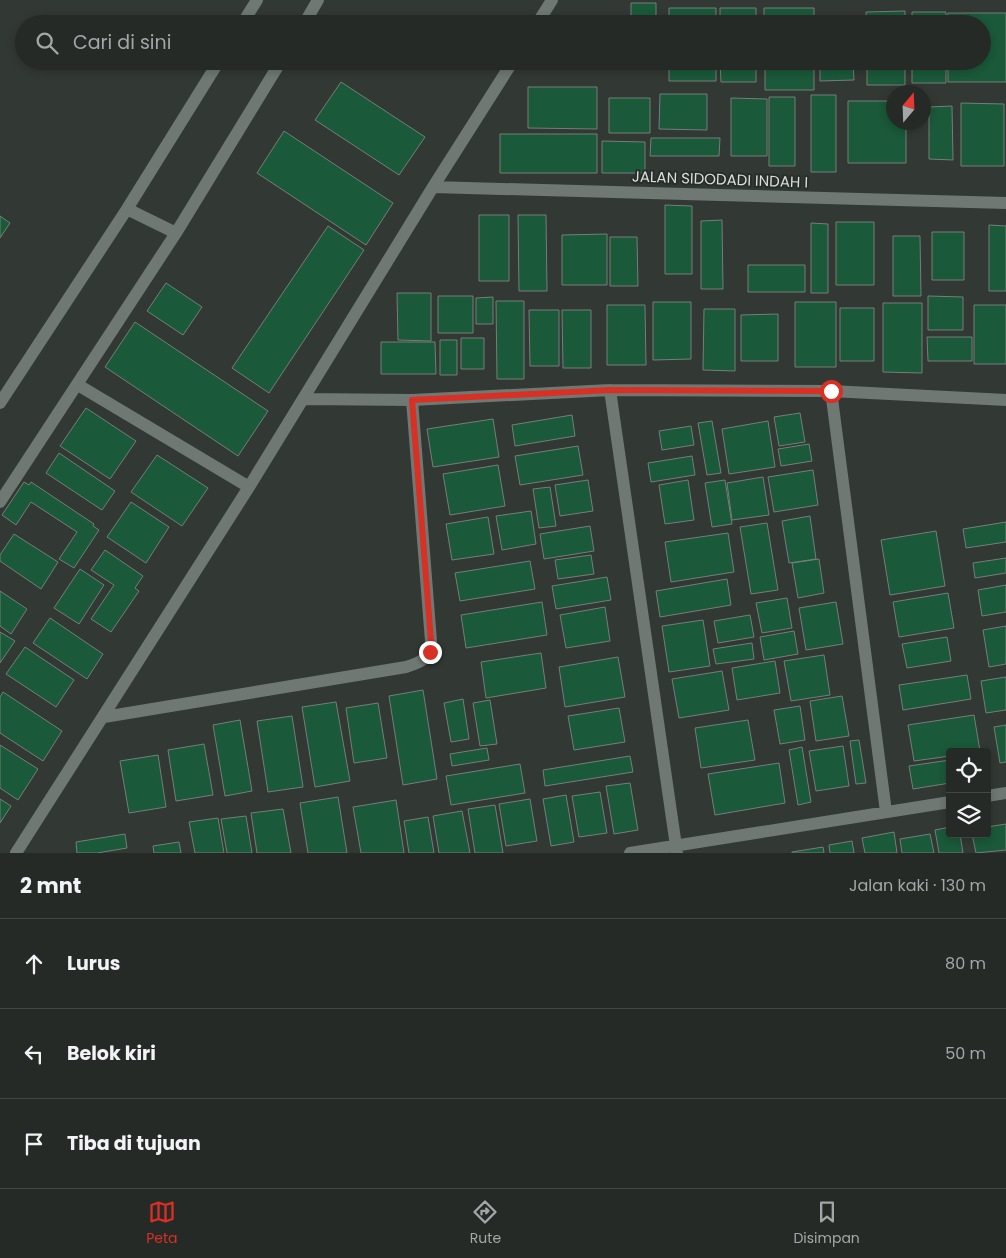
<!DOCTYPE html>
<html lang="id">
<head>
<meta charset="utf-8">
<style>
	:root { --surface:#262a27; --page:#323633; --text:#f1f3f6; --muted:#a4a7a7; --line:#424644; --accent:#d93025 }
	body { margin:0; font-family:Poppins,sans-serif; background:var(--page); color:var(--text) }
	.controls { position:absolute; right:15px; bottom:15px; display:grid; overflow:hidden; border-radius:5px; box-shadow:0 2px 8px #0003 }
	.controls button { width:45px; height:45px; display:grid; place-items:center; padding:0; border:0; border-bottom:1px solid var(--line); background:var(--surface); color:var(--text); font:25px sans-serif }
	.compass { position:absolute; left:886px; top:85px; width:45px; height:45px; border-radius:50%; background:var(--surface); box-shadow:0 2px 8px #0003; rotate:19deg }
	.stop { position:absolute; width:15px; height:15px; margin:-11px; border:4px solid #d93025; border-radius:50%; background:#fff }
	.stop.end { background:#d93025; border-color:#fff; box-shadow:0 1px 5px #0008 }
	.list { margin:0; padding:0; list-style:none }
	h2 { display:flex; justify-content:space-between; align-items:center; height:65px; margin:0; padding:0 20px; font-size:21px }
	h2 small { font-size:16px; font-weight:400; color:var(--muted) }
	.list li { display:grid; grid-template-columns:32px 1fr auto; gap:15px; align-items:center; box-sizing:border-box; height:90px; padding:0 20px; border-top:1px solid var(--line) }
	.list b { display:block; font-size:19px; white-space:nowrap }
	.list em { font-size:16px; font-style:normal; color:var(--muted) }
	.icon { flex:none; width:28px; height:28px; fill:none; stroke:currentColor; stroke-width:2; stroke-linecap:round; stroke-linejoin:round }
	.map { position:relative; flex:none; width:1006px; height:853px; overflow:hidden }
	.search { position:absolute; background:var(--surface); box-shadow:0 2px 8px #0003; left:15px; right:15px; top:15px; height:55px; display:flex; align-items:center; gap:12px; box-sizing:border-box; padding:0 18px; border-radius:28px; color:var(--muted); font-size:19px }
	.sheet { height:335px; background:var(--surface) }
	nav { display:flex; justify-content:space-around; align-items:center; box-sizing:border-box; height:70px; border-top:1px solid var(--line); background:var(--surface); font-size:14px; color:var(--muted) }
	nav a { display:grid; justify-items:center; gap:2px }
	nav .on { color:var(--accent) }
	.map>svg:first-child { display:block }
	.building { fill:#1a5939; stroke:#767e79 }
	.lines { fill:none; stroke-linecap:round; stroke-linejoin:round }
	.street { stroke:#707873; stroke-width:12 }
	.route { stroke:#d93025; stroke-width:6 }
	.labels { text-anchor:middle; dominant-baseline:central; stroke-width:4; stroke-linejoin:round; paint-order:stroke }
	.street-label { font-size:15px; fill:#dadedb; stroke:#282e2a }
</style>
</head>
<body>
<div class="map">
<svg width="1006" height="853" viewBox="0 0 1006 853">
	<rect width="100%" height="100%" fill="#323834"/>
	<path class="building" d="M 631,3 L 656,3 L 656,24 L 631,24 Z
		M 669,8 L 716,8 L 716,24 L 669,24 Z
		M 720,8 L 756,8 L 756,24 L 720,24 Z
		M 764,8 L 814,8 L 814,24 L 764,24 Z
		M 905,11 L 905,24 L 866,24 L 866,12 Z
		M 912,12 L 946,12 L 946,24 L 912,24 Z
		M 948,13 L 1006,13 L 1006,82 L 948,82 L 948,61 L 982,61 L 982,24 L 948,24 Z
		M 820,22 L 853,22 L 853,24 L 820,24 Z
		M 631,61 L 656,61 L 656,69 L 631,69 Z
		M 669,61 L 716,61 L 716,81 L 669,81 Z
		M 720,61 L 756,61 L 756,82 L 721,82 Z
		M 765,61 L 814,61 L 814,90 L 765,90 Z
		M 820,61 L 853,61 L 854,80 L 820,81 Z
		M 867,61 L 905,61 L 905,85 L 867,85 Z
		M 912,61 L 946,61 L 946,83 L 912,83 Z
		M 341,82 L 425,137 L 399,175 L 315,120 Z
		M 528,87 L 597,87 L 597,129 L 528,128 Z
		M 660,94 L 707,94 L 707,130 L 659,129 Z
		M 811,95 L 836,95 L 836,172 L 811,172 Z
		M 769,97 L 795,97 L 795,166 L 769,166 Z
		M 609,98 L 650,98 L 650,133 L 609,133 Z
		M 731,98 L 767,99 L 767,156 L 731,156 Z
		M 848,101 L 894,101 L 894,122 L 906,122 L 906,163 L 848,163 Z
		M 961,103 L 1004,104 L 1004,166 L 961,166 Z
		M 952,106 L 953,160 L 929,159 L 929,107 Z
		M 284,131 L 393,203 L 366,245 L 257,173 Z
		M 500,134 L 597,134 L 597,173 L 500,173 Z
		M 651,138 L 720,138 L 719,156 L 650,156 Z
		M 602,141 L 645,142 L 645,173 L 602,173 Z
		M 665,205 L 692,206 L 692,274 L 665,274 Z
		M 479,215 L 509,215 L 509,281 L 479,281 Z
		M 518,215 L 546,215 L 547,291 L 519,291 Z
		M 0,216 L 10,223 L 0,238 Z
		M 722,220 L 723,289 L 701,289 L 701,221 Z
		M 836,222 L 874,222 L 874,285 L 836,285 Z
		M 811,223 L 828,224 L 828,293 L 811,293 Z
		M 989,225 L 1006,226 L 1006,291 L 989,291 Z
		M 328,226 L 364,250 L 269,393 L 232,368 Z
		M 932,232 L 964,232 L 964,280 L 932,280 Z
		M 607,234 L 607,285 L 562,285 L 562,235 Z
		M 893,236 L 920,236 L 921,296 L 893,296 Z
		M 610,237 L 637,237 L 638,286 L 610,286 Z
		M 748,265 L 805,265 L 805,292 L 748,292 Z
		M 166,283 L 202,307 L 183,335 L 147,311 Z
		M 397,293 L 431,293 L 431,341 L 398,340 Z
		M 438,296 L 473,296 L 473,333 L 438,333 Z
		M 928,296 L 963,297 L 963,330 L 928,330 Z
		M 493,297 L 493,324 L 476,324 L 476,298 Z
		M 496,301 L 524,301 L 524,379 L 497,379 Z
		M 653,302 L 691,302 L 691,359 L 653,360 Z
		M 795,302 L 836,302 L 836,367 L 795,367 Z
		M 883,303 L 922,303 L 922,373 L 883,372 Z
		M 607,305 L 645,305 L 646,365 L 607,365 Z
		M 974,305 L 1006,305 L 1006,364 L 974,364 Z
		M 840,308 L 874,308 L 874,361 L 840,361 Z
		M 704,309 L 735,309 L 735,371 L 703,370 Z
		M 529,310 L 559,310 L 559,366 L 530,366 Z
		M 562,310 L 591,310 L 591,368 L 563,368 Z
		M 778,314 L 778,361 L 741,361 L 741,315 Z
		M 135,322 L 268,411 L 238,456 L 105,367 Z
		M 927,337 L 972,337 L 972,361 L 928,361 Z
		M 461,338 L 484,338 L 484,369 L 461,369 Z
		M 440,340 L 457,340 L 457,375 L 440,375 Z
		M 381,342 L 435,342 L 436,374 L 381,374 Z
		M 86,408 L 136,441 L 110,479 L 60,446 Z
		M 800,413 L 805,442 L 779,446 L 774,417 Z
		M 572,415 L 575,436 L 515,446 L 512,425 Z
		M 493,419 L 499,457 L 433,467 L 427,429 Z
		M 712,421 L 721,473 L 707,475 L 698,423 Z
		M 768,421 L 775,467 L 729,474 L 722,429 Z
		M 691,426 L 694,445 L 662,450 L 659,431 Z
		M 809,444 L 812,461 L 781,466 L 778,449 Z
		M 578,446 L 583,475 L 520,485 L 515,456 Z
		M 59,453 L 115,491 L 102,510 L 46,473 Z
		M 157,455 L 208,488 L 182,526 L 131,492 Z
		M 692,456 L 695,475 L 651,482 L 648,463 Z
		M 498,465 L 505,506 L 450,515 L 443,474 Z
		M 813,470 L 818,505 L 774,512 L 768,477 Z
		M 763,477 L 769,515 L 732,520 L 727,483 Z
		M 588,480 L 593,511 L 560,516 L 555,485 Z
		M 688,480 L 694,520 L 665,524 L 659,485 Z
		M 725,480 L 732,524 L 712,527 L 705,483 Z
		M 24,482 L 29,485 L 31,482 L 94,524 L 93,526 L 99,530 L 74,568 L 59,559 L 77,532 L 31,502 L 16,525 L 2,515 Z
		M 550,487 L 556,526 L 539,528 L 533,489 Z
		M 131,502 L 169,527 L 146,563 L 107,537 Z
		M 531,511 L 536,544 L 502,550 L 496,516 Z
		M 810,516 L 816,559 L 789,563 L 782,521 Z
		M 488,517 L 494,554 L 452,560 L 446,524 Z
		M 1006,522 L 1006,542 L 966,548 L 963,529 Z
		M 767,523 L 778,590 L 751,594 L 740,527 Z
		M 590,526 L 594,551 L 544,559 L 540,534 Z
		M 936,531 L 945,586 L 890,595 L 881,540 Z
		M 728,533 L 734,572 L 671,582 L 665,542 Z
		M 14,534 L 58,562 L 41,589 L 0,561 L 0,555 Z
		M 105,550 L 143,576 L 135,588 L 139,591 L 111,632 L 91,619 L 114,585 L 91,570 Z
		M 591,555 L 594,574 L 558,579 L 555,560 Z
		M 1006,558 L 1006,573 L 975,578 L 973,563 Z
		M 819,559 L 824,593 L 798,598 L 792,563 Z
		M 530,561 L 535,589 L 460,601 L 455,573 Z
		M 80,569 L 104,585 L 79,624 L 54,608 Z
		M 607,577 L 611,600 L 556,609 L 552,586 Z
		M 727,579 L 731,605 L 660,617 L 656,591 Z
		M 1006,585 L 1006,612 L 982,616 L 978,590 Z
		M 0,591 L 27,609 L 11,634 L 0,626 Z
		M 948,593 L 954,628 L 899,637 L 893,602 Z
		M 787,598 L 792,628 L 762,633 L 756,603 Z
		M 542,602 L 547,635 L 466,648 L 461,615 Z
		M 836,602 L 843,644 L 806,650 L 799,608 Z
		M 605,607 L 610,641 L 566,648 L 560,615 Z
		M 750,615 L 754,637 L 718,643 L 714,621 Z
		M 50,618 L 103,654 L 87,679 L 33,643 Z
		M 703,620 L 710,666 L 669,672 L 662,626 Z
		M 1006,626 L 1006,664 L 989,667 L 983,630 Z
		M 794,631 L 798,654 L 764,660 L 760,637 Z
		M 0,632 L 15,641 L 0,663 Z
		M 947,637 L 951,661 L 907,668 L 902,644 Z
		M 752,643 L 754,659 L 716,664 L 713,649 Z
		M 25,647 L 74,680 L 56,707 L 6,674 Z
		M 541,653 L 546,688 L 486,698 L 481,662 Z
		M 824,655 L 830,695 L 791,701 L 784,661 Z
		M 618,657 L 625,697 L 565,707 L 559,667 Z
		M 775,661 L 780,693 L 737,700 L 732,668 Z
		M 722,671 L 729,710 L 679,718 L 672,679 Z
		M 967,675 L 971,699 L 903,710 L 899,685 Z
		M 1006,677 L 1006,710 L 986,713 L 981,681 Z
		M 423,690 L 437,779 L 403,785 L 389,696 Z
		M 3,692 L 62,731 L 43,761 L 0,733 L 0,697 Z
		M 842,696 L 849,736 L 816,741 L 810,701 Z
		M 463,699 L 469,739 L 451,742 L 444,703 Z
		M 490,700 L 497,744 L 480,746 L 473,703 Z
		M 336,702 L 350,781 L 315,787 L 302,707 Z
		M 378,703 L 387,758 L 354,763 L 346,708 Z
		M 800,706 L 805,740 L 780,744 L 774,710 Z
		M 619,708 L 625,742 L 574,750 L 568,716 Z
		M 974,715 L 980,751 L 950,752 L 950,756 L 914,761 L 908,725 Z
		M 292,716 L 303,787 L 268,792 L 257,721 Z
		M 240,720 L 252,791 L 225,796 L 213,725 Z
		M 748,720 L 755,760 L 701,768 L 695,728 Z
		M 1006,725 L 1006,762 L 1000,763 L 994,727 Z
		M 859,740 L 866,783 L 856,784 L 850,741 Z
		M 204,744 L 213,795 L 176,801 L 168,750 Z
		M 0,745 L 38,769 L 18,800 L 0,788 Z
		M 843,746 L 849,786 L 816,791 L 809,751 Z
		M 802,747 L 811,802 L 798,805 L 789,750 Z
		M 487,748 L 489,760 L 452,766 L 450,754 Z
		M 158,755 L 166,807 L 129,813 L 120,761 Z
		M 630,756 L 633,772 L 545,786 L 543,770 Z
		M 950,760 L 950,783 L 913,789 L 909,766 Z
		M 779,763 L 785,803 L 715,815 L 708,774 Z
		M 520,764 L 525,793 L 451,805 L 446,776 Z
		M 630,783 L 638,830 L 614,834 L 606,786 Z
		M 600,792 L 607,833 L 579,837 L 572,796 Z
		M 566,795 L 574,842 L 551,846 L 543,799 Z
		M 338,797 L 347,853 L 308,853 L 300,803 Z
		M 0,799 L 11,806 L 0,823 Z
		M 530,799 L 537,841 L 506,846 L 499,804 Z
		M 396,800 L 404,853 L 361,853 L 353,807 Z
		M 495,805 L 503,853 L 475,853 L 468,809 Z
		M 283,809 L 291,853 L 257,853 L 251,813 Z
		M 462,811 L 470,853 L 439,853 L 433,816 Z
		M 246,816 L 252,853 L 227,853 L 221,819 Z
		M 428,817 L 434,853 L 409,853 L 404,821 Z
		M 218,818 L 224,853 L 195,853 L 189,822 Z
		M 1006,824 L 1006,850 L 976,853 L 972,834 L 987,834 L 987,827 Z
		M 950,827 L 950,834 L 960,834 L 963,853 L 939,853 L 935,830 Z
		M 894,832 L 897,853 L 865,853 L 862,838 Z
		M 125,834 L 127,848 L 97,853 L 77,853 L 76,842 Z
		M 930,834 L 934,853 L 902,853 L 900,839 Z
		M 852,841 L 854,853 L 830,853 L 829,845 Z
		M 179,842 L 181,853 L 154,853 L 153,846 Z
		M 823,847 L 824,853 L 792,853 L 792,852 Z"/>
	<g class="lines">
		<path class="street" d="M 242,24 L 257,0
			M 304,24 L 318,0
			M 537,24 L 552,0
			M 433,187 L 1006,203
			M 127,209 L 176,233
			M 78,385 L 249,487
			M 610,390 L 677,853
			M 831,391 L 886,812
			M 305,399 L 412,400 L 610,390 L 831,391 L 1006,400
			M 0,403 L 127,209 L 219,61
			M 0,502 L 176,233 L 281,61
			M 104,717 L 406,667 C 422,662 429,659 431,641 L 412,400
			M 987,796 L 1006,793
			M 16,853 L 249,487 L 433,187 L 513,61
			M 630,853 L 950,802"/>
	</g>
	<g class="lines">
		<path class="route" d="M 430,652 L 431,641 L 412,400 L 610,390 L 831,391"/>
	</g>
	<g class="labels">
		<g class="street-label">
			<text transform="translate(720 179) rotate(2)">JALAN SIDODADI INDAH I</text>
		</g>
	</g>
</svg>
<div class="controls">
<button><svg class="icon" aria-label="locate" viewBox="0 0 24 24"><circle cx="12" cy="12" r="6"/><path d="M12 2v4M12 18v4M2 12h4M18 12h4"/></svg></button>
<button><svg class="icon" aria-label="layers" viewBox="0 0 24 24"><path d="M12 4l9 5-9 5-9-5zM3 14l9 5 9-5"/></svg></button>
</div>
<svg class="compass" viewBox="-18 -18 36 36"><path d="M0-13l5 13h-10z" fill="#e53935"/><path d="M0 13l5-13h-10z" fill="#a4a7a7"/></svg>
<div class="stop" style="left:831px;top:391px"></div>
<div class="stop end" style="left:430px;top:652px"></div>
<div class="search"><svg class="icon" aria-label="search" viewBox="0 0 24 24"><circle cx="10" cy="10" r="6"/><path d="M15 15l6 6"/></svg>Cari di sini</div>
</div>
<section class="sheet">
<h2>2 mnt<small>Jalan kaki · 130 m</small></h2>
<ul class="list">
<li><svg class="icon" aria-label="ahead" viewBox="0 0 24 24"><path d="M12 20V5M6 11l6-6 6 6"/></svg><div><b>Lurus</b></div><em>80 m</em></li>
<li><svg class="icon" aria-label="left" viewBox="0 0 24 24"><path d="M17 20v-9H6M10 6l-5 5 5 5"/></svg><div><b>Belok kiri</b></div><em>50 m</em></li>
<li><svg class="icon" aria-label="arrive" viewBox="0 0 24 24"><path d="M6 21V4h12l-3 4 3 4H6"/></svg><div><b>Tiba di tujuan</b></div></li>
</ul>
</section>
<nav>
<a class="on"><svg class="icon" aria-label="map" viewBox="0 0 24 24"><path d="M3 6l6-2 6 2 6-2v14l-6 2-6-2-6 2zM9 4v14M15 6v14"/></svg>Peta</a>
<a><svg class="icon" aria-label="directions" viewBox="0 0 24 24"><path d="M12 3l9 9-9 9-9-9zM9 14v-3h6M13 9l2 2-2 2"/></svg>Rute</a>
<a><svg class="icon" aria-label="saved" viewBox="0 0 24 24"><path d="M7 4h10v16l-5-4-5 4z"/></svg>Disimpan</a>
</nav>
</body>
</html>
